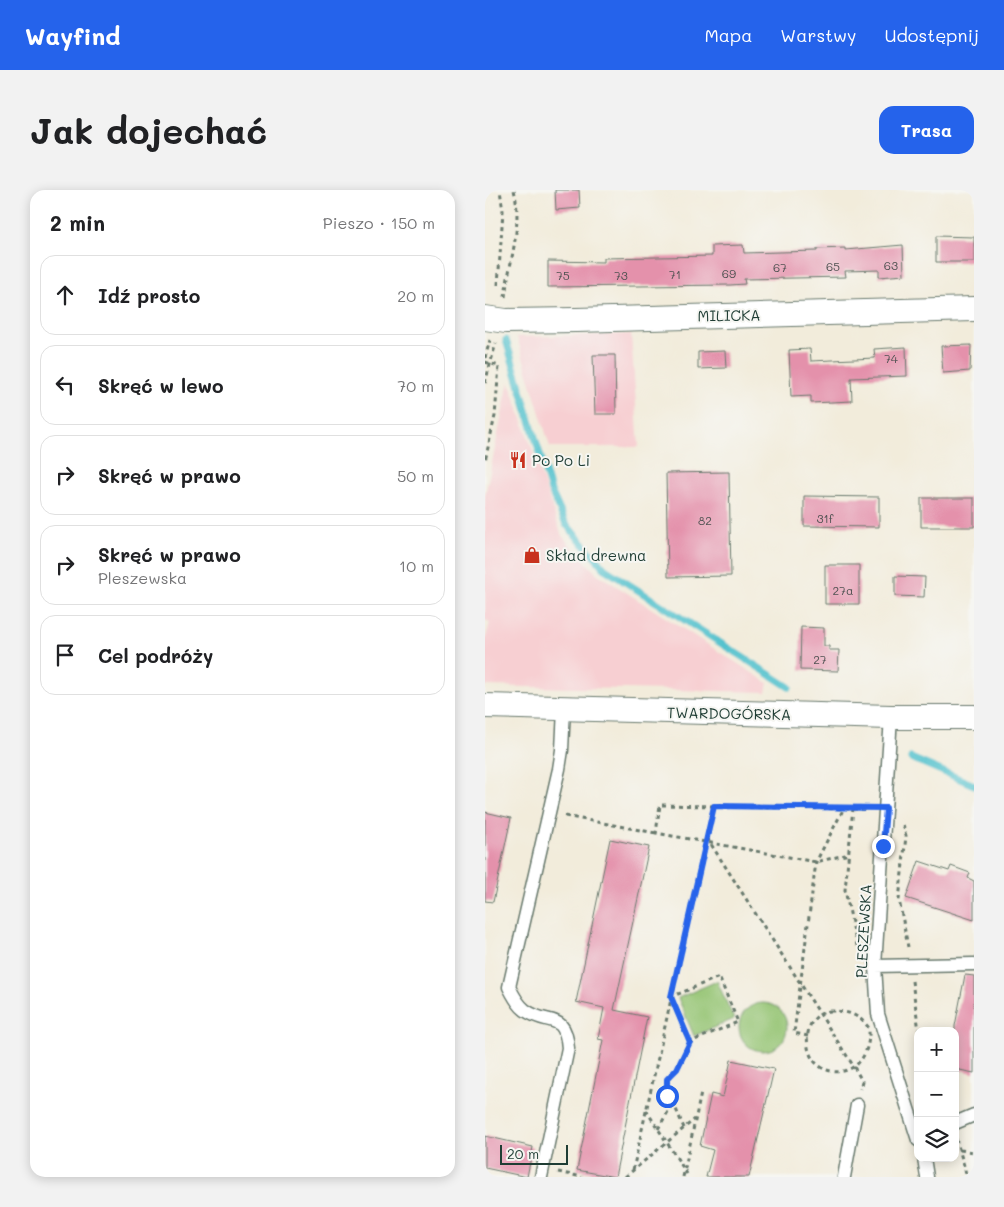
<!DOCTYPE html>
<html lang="pl">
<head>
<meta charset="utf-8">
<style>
	:root { --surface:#fff; --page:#f2f2f2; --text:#202124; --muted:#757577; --line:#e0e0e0; --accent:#2563eb }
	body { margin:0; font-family:Mali,sans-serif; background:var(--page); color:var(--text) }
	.controls { position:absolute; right:15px; bottom:15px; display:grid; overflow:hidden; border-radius:10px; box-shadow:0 2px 12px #0003 }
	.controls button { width:45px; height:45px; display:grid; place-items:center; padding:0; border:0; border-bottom:1px solid var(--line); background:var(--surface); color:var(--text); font:25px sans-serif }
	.scale { position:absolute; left:15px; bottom:12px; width:68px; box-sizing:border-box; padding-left:5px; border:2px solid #1f3d34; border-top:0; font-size:14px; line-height:18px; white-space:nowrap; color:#1f3d34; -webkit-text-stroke:4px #f6f6f2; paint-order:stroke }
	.stop { position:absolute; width:15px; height:15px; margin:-11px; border:4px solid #2563eb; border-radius:50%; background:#fff }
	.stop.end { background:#2563eb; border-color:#fff; box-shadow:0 1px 5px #0008 }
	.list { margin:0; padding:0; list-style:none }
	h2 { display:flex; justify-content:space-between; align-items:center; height:65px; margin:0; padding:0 20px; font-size:21px }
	h2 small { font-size:16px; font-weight:400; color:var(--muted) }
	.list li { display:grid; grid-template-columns:32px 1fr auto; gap:15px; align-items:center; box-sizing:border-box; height:80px; margin:0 10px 10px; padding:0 10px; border:1px solid var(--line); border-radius:15px }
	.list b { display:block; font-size:19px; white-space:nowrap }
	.list p { margin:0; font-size:16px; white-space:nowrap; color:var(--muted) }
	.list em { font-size:16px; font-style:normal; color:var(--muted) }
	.icon { flex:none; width:28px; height:28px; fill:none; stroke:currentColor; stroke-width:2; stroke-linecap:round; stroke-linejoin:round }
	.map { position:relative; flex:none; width:489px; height:987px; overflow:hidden; border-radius:15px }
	header { display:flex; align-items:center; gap:30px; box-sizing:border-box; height:70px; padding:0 25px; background:var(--accent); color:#fff }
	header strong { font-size:24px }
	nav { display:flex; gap:28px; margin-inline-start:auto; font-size:18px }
	.intro { display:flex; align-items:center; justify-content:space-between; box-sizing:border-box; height:120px; padding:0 30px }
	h1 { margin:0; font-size:35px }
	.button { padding:12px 22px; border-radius:15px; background:var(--accent); color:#fff; font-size:18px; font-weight:700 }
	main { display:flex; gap:30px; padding:0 30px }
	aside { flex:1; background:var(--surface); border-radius:15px; box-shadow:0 2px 12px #0003 }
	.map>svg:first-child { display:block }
	.built { fill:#f7cfd2 }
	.green { fill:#95c473; stroke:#5a8054 }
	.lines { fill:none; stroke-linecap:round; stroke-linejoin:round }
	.stream { stroke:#55c2ce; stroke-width:7 }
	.building { fill:#e491ab }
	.lane-casing { stroke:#697a6e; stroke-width:15 }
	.street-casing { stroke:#697a6e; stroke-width:26 }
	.path { stroke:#697a6e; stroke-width:3; stroke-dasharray:4 4; stroke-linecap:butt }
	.lane { stroke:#fff; stroke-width:12 }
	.street { stroke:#fff; stroke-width:24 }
	.route { stroke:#2563eb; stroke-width:6 }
	.labels { text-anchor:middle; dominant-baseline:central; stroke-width:4; stroke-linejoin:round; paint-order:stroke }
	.number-label { font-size:12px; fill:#505252 }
	.street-label { font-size:15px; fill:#1f3d34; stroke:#f6f6f2 }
	.poi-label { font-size:15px; fill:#1f3d34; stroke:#f6f6f2; text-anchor:start }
</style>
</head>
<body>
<header>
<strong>Wayfind</strong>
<nav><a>Mapa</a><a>Warstwy</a><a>Udostępnij</a></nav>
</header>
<div class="intro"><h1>Jak dojechać</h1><a class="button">Trasa</a></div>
<main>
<aside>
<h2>2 min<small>Pieszo · 150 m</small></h2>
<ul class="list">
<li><svg class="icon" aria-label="ahead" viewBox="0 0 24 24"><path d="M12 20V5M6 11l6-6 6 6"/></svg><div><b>Idź prosto</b></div><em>20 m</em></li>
<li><svg class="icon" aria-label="left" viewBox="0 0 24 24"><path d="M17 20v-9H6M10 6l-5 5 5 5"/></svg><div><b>Skręć w lewo</b></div><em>70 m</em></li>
<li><svg class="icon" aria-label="right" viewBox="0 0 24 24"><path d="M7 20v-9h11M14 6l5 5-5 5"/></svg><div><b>Skręć w prawo</b></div><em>50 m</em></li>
<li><svg class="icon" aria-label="right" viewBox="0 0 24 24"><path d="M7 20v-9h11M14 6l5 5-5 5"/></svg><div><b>Skręć w prawo</b><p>Pleszewska</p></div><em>10 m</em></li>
<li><svg class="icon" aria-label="arrive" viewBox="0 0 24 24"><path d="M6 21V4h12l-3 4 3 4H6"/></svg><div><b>Cel podróży</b></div></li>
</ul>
</aside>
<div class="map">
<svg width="489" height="987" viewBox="0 0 489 987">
	<rect width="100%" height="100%" fill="#f6f6f2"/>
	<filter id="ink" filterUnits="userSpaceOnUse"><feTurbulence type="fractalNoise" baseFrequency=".02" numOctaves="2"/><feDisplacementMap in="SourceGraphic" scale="10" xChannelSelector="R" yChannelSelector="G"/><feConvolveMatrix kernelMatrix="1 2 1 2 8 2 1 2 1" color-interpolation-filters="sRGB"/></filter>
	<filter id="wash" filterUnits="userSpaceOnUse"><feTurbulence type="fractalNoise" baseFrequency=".0096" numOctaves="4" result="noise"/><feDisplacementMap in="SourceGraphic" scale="20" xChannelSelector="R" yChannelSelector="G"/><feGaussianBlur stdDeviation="1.12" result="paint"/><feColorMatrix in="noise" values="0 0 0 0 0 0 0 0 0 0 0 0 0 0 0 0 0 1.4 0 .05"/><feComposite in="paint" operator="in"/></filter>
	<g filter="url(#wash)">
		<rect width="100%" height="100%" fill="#f2ecdb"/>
		<path class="built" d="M 146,144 L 154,257 L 65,257 L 32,147 Z
			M 24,191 L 77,346 L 111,383 L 283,493 L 281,502 L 0,496 L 0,451 L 5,432 L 0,430 L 0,306 Z"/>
		<path class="green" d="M 232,791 L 249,829 L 209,846 L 193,808 Z
			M254 837a24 24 0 1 1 48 0a24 24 0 1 1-48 0Z"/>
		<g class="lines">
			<path class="stream" d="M 21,150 L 66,301 L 81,334 L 120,379 L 304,497
				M 426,568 L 489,595"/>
		</g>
		<g id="blocks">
			<path class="building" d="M 70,0 L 94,0 L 95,18 L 71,20 Z
				M 451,46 L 489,47 L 489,72 L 451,72 Z
				M 258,55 L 259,63 L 332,61 L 332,59 L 360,58 L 360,60 L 418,55 L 419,85 L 394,87 L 394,80 L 360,81 L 361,87 L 259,89 L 260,94 L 245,95 L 63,97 L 63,71 L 119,72 L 119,68 L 227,66 L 227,56 Z
				M 486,155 L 485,181 L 458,183 L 456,156 Z
				M 421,157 L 422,186 L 366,188 L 367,211 L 326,213 L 326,206 L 306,207 L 304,160 L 325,159 L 326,171 L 390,168 L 389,159 Z
				M 240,161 L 241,178 L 213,179 L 213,162 Z
				M 108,165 L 130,165 L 131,224 L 110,224 Z
				M 244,282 L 246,386 L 183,387 L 181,283 Z
				M 319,306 L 394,307 L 394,337 L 319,336 Z
				M 436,308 L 489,308 L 489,337 L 436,337 Z
				M 340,375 L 374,375 L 374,414 L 340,414 Z
				M 410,386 L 440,387 L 439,407 L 410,406 Z
				M 316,437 L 339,438 L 339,456 L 344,456 L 344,460 L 354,460 L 353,481 L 315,480 Z
				M 0,622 L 26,628 L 8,712 L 0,711 Z
				M 125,649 L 164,657 L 129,820 L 162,827 L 130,987 L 92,980 L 118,850 L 113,849 L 119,818 L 91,812 Z
				M 434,671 L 464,681 L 466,676 L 485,683 L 483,688 L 489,691 L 489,730 L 421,708 Z
				M 480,785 L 489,786 L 489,883 L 470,879 L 470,836 Z
				M 246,870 L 289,879 L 264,987 L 221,987 L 228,960 L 215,956 L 226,904 L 238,907 Z
				M 0,946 L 48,957 L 42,987 L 0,978 Z"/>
		</g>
	</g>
	<g filter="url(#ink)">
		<use href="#blocks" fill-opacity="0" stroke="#697a6e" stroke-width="1"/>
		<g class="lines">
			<g class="lane-casing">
				<path id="lane" d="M 406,527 L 390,776 L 393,824 L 433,950
					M 390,776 L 489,774
					M 470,933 L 489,925
					M 439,968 L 442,987
					M 56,987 L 83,858 C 80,820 63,837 40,820 C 33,815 28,805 24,797 L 74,579 L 77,560 L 79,519
					M 359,987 L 372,915"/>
			</g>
			<g class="street-casing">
				<path id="street" d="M 0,128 L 21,131 L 91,130 L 489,119
					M 0,516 L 406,527 L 489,527"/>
			</g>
			<path class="path" d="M 13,95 L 18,21 L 15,0
				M 20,107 C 24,72 38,36 29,0
				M 0,168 L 5,150
				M 0,172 L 14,176 L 10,226 L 0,271
				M 0,193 L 11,153
				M 229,616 L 175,615 L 171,643 L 331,672 L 364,664
				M 368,618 L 360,700 L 372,756
				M 80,626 L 171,643
				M 418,635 L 421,646 L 414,710 L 423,757
				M 222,648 L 369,877 L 377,891 L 375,899
				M 427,791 L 434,841
				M 345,821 C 363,821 373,824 384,838 C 387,899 315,892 323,843 C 325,830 333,823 345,821 Z
				M 323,846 L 309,843 L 331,672 L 359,618
				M 161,920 L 204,987
				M 199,938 L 188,912 L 182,906 L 182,889 L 192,879 L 205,852 L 253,832 L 234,787 L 186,807 L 205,852
				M 173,939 L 188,913
				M 471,949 L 480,979 L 481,987
				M 475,960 L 489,962
				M 148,980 L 229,616 L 382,619
				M 73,982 L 97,987
				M 140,987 L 210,929
				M 198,987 L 216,903"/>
			<use href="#lane" class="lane"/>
			<use href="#street" class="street"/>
		</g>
	</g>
	<g class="lines" filter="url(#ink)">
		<path class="route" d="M 182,906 L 182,889 L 192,879 L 205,852 L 186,807 L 229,616 L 401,618 L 398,656"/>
	</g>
	<defs>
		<g id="restaurant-bare" transform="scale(1.35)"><path d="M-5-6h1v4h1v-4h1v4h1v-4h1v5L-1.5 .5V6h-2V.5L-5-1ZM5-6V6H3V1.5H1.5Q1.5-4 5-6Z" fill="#c8321e" stroke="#f6f6f2" stroke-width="2.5" paint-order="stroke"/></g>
		<g id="shop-bare" transform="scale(1.35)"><path d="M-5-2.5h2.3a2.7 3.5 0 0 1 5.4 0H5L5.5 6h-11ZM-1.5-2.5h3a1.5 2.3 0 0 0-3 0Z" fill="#c8321e" stroke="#f6f6f2" stroke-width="2.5" paint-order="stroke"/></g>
	</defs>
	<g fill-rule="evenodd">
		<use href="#restaurant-bare" x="33" y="270"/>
		<use href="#shop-bare" x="47" y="365"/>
	</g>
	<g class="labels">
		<g class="number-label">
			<text x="406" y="75">63</text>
			<text x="348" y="76">65</text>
			<text x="295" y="77">67</text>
			<text x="244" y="83">69</text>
			<text x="190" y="84">71</text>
			<text x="78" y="85">75</text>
			<text x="136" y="85">73</text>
			<text x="406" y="168">74</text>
			<text x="340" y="328">31f</text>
			<text x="220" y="330">82</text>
			<text x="358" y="400">27a</text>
			<text x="335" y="469">27</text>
		</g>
		<g class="street-label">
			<text transform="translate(244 125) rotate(-1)">MILICKA</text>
			<text transform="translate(244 523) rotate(1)">TWARDOGÓRSKA</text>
			<text transform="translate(378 741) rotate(-87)">PLESZEWSKA</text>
		</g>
		<g class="poi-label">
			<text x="47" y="270">Po Po Li</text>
			<text x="61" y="365">Skład drewna</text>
		</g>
	</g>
</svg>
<div class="controls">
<button>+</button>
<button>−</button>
<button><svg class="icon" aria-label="layers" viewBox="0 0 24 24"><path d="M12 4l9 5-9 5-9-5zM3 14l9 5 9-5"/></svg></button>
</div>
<div class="scale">20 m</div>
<div class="stop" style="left:182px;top:906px"></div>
<div class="stop end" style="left:398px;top:656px"></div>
</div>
</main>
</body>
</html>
